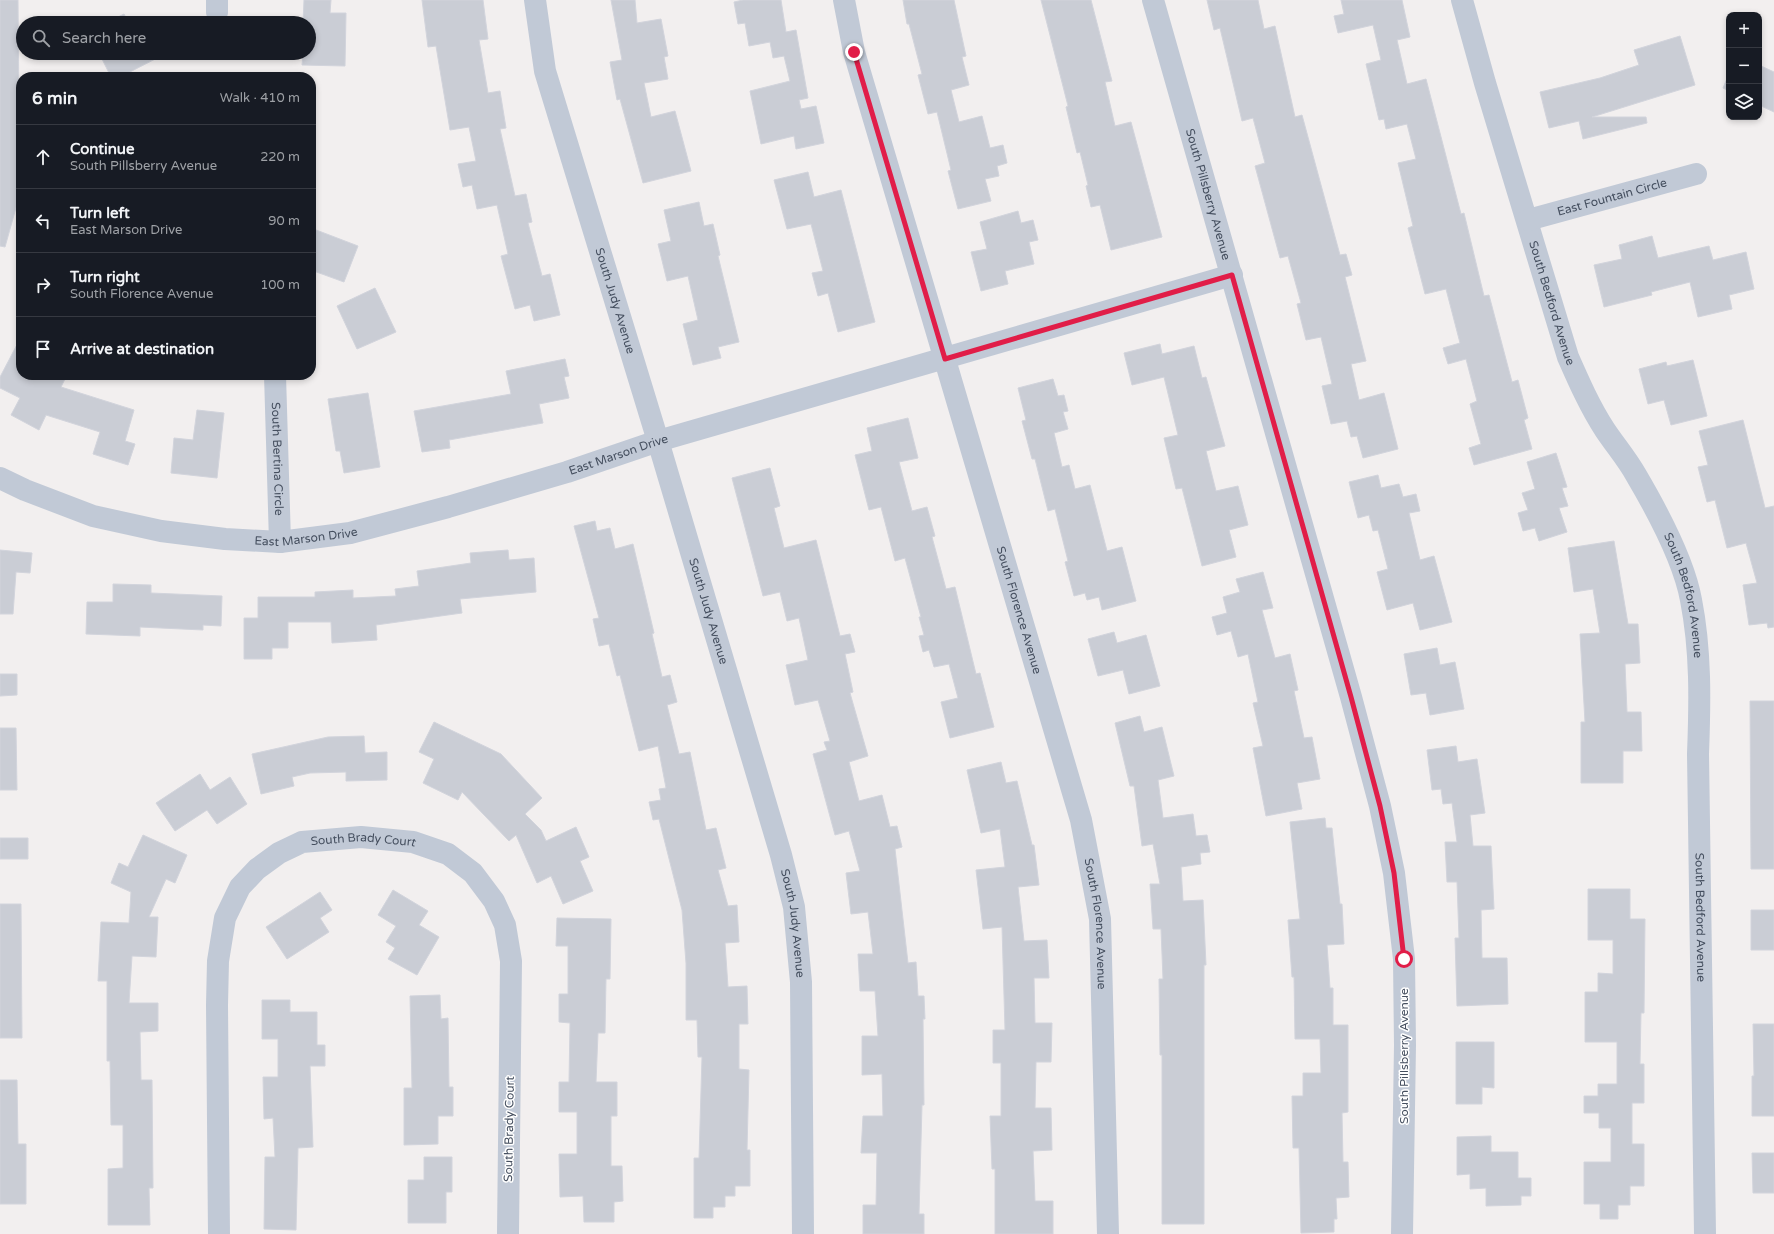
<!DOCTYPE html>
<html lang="en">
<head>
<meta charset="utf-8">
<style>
	:root { --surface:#171b24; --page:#20242c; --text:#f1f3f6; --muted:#9ea1a6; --line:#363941 }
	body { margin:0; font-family:"Varela Round",sans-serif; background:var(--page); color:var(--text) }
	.controls { position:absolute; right:12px; top:12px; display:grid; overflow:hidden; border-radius:8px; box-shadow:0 2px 6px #0003 }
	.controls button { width:36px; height:36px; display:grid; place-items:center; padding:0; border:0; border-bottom:1px solid var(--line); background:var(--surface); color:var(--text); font:20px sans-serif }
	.stop { position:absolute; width:12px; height:12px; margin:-9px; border:3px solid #e11d48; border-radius:50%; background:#fff }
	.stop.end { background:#e11d48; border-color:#fff; box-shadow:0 1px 4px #0008 }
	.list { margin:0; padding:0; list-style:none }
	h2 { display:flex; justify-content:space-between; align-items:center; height:52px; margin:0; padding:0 16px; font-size:17px }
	h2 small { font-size:13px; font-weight:400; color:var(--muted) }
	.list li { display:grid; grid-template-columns:26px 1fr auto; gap:12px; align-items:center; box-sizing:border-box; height:64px; padding:0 16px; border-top:1px solid var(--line) }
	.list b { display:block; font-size:15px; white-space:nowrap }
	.list p { margin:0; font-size:13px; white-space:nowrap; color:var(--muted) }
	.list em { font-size:13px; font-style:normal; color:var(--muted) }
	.icon { flex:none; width:22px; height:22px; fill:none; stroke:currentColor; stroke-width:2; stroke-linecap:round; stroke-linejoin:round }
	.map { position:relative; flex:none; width:1774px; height:1234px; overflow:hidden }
	.search { position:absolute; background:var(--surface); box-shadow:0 2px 6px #0003; left:16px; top:16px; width:300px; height:44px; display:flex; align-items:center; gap:10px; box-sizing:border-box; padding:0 14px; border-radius:22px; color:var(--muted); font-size:15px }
	.panel { position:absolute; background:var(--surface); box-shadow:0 2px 6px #0003; left:16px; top:72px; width:300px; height:308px; border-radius:16px }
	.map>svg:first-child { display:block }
	.building { fill:#cacdd5; stroke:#d2d4dc }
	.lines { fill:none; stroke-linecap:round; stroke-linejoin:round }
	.minor { stroke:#c1c9d6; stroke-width:22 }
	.route { stroke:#e11d48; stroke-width:5 }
	.labels { text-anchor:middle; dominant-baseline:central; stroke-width:3; stroke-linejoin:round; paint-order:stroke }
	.street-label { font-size:12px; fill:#454f5f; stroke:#fff }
</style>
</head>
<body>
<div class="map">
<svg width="1774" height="1234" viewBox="0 0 1774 1234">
	<rect width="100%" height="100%" fill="#f2efef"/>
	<path class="building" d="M 0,0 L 18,0 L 19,111 L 21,111 L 21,190 L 5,247 L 0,246 Z
		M 304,0 L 331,0 L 330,13 L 346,13 L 345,66 L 302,65 L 303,53 L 309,53 L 309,23 L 303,23 Z
		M 422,0 L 483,0 L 488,39 L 479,40 L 488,93 L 500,91 L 506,128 L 500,129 L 515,196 L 526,194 L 532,222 L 528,223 L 542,276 L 550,274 L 560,315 L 534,321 L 530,305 L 515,309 L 501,256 L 508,254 L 497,205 L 477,209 L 472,185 L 463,187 L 458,164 L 476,161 L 469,127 L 450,130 L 436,46 L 428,47 Z
		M 611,0 L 635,0 L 637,23 L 661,19 L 668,56 L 664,57 L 668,79 L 644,83 L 651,117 L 675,111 L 691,171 L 643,183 L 620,99 L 617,100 L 610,62 L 622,60 Z
		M 743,0 L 781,0 L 786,32 L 796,30 L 808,98 L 799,100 L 801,109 L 816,106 L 824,143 L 796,149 L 794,136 L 761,144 L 750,91 L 790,81 L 784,56 L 773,58 L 770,42 L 749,46 L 745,23 L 738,24 L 734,2 Z
		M 903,0 L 954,0 L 966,56 L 962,57 L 969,85 L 951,90 L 959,122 L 982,116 L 990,148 L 1003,145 L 1007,163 L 997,166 L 999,176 L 985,179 L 991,201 L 958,209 L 948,171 L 951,170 L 937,112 L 928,114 L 918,75 L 922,74 L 909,24 L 907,24 Z
		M 1041,0 L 1091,0 L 1112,81 L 1105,82 L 1115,126 L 1131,122 L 1162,237 L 1111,250 L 1100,205 L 1091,207 L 1086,186 L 1088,185 L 1080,152 L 1077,153 L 1066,107 L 1068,106 Z
		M 1207,0 L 1258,0 L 1264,29 L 1275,26 L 1295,117 L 1302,115 L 1340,255 L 1346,254 L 1352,275 L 1345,277 L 1366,361 L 1351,364 L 1359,400 L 1384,393 L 1398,449 L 1363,458 L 1357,436 L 1351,437 L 1347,421 L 1331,424 L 1322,386 L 1332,384 L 1321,337 L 1306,340 L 1297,304 L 1301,303 L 1288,256 L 1280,258 L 1255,166 L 1265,163 L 1253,118 L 1242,121 L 1220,28 L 1214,30 Z
		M 1341,0 L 1402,0 L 1410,37 L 1397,40 L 1407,84 L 1426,79 L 1461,214 L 1464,213 L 1484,296 L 1489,295 L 1512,382 L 1518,380 L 1528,418 L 1524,420 L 1532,449 L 1474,465 L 1469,448 L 1481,444 L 1470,404 L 1477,401 L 1466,359 L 1448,364 L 1443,348 L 1460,343 L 1446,289 L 1425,294 L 1408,228 L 1413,226 L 1398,163 L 1416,159 L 1407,124 L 1386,129 L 1384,119 L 1379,120 L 1366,64 L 1381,60 L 1373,25 L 1338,33 L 1334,16 L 1344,14 Z
		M 124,14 L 129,23 L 108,23 L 108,22 Z
		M 1680,36 L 1695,85 L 1592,117 L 1646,117 L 1647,123 L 1583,139 L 1579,121 L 1549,128 L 1540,92 L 1600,78 L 1639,65 L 1634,50 Z
		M 99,53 L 167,53 L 120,77 L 111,77 Z
		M 1759,65 L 1774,72 L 1774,112 L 1759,105 Z
		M 1729,74 L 1729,91 L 1723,88 Z
		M 808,172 L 814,197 L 841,190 L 875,322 L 838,332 L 828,293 L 818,296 L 812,273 L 823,271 L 811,224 L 787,229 L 774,180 Z
		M 699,202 L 704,226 L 713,224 L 720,255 L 718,256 L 739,342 L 718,347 L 721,358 L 693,365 L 683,324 L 698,320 L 688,276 L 667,281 L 658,244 L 671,241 L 664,210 Z
		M 1018,211 L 1021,223 L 1033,220 L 1038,240 L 1029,242 L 1034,264 L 1005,271 L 1008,284 L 981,291 L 971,252 L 987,249 L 980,222 Z
		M 311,228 L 358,246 L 344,282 L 311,270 Z
		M 1652,236 L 1658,258 L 1709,246 L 1713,260 L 1746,252 L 1754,289 L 1729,295 L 1732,309 L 1698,317 L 1690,282 L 1651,292 L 1652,295 L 1604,307 L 1594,265 L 1622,259 L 1619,245 Z
		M 375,288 L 396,332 L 357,349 L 337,306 Z
		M 21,337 L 21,375 L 67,375 L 61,387 L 134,410 L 125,441 L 135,444 L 128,465 L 93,454 L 100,432 L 46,415 L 39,430 L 11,415 L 20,398 L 0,388 L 0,377 Z
		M 1160,344 L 1162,354 L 1194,346 L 1202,378 L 1206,377 L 1225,446 L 1206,451 L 1216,491 L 1238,486 L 1248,525 L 1229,530 L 1236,557 L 1202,566 L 1182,488 L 1176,489 L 1164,438 L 1178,435 L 1164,377 L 1132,385 L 1124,353 Z
		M 565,359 L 569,376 L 564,377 L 569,398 L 539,404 L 543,423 L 449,440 L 450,448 L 422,452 L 414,411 L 511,394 L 506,371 Z
		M 1693,360 L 1707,416 L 1671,425 L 1664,400 L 1648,404 L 1639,369 L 1666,362 L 1667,366 Z
		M 1053,379 L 1058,396 L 1064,395 L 1068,411 L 1063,412 L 1068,429 L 1054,433 L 1062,467 L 1069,465 L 1075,489 L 1090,485 L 1107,551 L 1122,547 L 1136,601 L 1102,610 L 1099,597 L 1087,600 L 1085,593 L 1074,596 L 1065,562 L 1068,561 L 1055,509 L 1048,511 L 1035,459 L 1032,459 L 1022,421 L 1026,420 L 1018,388 Z
		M 368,393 L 380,467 L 344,473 L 340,451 L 336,451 L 328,399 Z
		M 197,410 L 224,413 L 217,478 L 171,473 L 174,438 L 193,440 Z
		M 908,418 L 918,458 L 899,462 L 912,511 L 927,507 L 935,536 L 932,537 L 946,589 L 955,587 L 976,674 L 980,673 L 994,727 L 950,738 L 941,702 L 958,698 L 949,664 L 934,667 L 929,650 L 923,652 L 919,636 L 924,635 L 919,617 L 921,617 L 905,558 L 895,561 L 881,507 L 869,510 L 855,455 L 872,451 L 867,428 Z
		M 1743,420 L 1765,508 L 1774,506 L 1774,627 L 1768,628 L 1767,623 L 1749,625 L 1743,585 L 1757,583 L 1746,543 L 1727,548 L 1715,500 L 1707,502 L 1698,467 L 1708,465 L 1699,431 Z
		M 1556,453 L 1567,487 L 1562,488 L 1568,506 L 1559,508 L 1567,532 L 1539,541 L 1535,528 L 1523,531 L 1518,513 L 1528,510 L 1522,493 L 1535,489 L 1527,462 Z
		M 770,468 L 780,506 L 774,508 L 784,548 L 816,540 L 840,636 L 850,634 L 855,652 L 845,654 L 853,692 L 850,693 L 868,756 L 849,762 L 859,801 L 882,795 L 890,827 L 897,826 L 902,847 L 895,849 L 908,963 L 916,962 L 918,996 L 924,996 L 925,1019 L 923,1019 L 924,1105 L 922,1105 L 919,1214 L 924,1214 L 924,1234 L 863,1234 L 863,1205 L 876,1205 L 877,1153 L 861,1153 L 863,1116 L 883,1116 L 882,1074 L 862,1075 L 862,1036 L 878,1036 L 875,991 L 860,991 L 858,954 L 873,954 L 868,912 L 851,914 L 846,873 L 860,871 L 849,831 L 835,835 L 813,754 L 827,750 L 824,742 L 830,741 L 818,700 L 795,705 L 786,665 L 808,660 L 799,618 L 787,621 L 780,592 L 763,596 L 732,478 Z
		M 1378,475 L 1381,488 L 1399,484 L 1403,497 L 1416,494 L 1420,511 L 1409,513 L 1420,560 L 1434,556 L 1452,622 L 1420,630 L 1413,603 L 1387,610 L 1377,572 L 1388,569 L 1378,530 L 1373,531 L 1369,515 L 1358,518 L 1349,482 Z
		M 595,521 L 597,531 L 610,528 L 615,549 L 633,544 L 654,633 L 652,634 L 662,677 L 670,675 L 677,702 L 667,705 L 679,754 L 690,752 L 706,830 L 716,828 L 726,868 L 718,870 L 728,906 L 737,905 L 739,942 L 725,943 L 728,987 L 747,986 L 748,1024 L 739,1024 L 739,1069 L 749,1070 L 747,1150 L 750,1150 L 750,1186 L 735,1186 L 735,1196 L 725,1196 L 725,1207 L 713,1207 L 713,1218 L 694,1218 L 694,1158 L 699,1158 L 702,1057 L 698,1057 L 697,1020 L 686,1020 L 686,963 L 682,910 L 659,819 L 653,820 L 649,802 L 661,800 L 659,789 L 666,788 L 658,746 L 639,751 L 620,675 L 617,676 L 609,644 L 599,646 L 593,619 L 599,618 L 574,526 Z
		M 1614,541 L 1628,624 L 1638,624 L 1640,663 L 1625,664 L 1627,712 L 1641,712 L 1642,751 L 1623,751 L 1623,783 L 1581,783 L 1581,722 L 1585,722 L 1580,634 L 1600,633 L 1593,589 L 1574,592 L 1568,548 Z
		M 0,550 L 32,553 L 30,573 L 16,572 L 13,614 L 0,614 Z
		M 508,550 L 509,560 L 534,558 L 536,592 L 460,599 L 462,613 L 376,625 L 377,640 L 332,643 L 331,622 L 288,622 L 288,648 L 272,648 L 272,659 L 244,659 L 244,618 L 258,618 L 258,597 L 315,597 L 315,592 L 353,590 L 353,598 L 396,596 L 395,589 L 419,586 L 417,571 L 471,563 L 470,553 Z
		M 1263,572 L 1273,608 L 1262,610 L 1275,658 L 1290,654 L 1298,690 L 1294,691 L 1304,738 L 1312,737 L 1320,779 L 1297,783 L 1302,809 L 1266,816 L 1253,748 L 1263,746 L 1253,703 L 1258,702 L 1248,654 L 1238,657 L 1231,631 L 1217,635 L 1212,617 L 1227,613 L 1223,597 L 1240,592 L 1236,579 Z
		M 113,584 L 151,585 L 151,593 L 222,596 L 221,626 L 203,625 L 203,630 L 140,627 L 140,636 L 86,634 L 87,602 L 113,602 Z
		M 1114,632 L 1117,643 L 1146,635 L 1160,686 L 1129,694 L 1123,670 L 1098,676 L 1088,639 Z
		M 1437,648 L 1440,665 L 1455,662 L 1464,709 L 1430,715 L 1426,693 L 1411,695 L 1404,654 Z
		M 0,674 L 17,674 L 17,695 L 0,696 Z
		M 1750,701 L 1774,701 L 1774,869 L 1751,869 Z
		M 1140,716 L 1144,732 L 1162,727 L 1174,776 L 1158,780 L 1163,818 L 1193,814 L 1196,836 L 1207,835 L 1210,852 L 1200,853 L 1201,864 L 1181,867 L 1183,901 L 1203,900 L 1206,965 L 1204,965 L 1204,1224 L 1162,1224 L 1162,1055 L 1160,1055 L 1159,979 L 1163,979 L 1161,929 L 1153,929 L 1150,884 L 1160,884 L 1153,844 L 1142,846 L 1134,786 L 1130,786 L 1115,723 Z
		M 434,722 L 501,754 L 542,798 L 525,814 L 541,830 L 546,841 L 576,827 L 589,857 L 580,861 L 593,891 L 563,904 L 551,876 L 537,883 L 516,835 L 509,841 L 462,792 L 458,800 L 423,783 L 434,759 L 419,752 Z
		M 0,728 L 16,728 L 17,790 L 0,790 Z
		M 364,736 L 365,753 L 387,752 L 387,780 L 346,781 L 346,772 L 310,773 L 292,777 L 294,786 L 261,794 L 252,754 L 328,737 Z
		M 1456,746 L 1458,762 L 1477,759 L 1485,813 L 1470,815 L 1473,846 L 1491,846 L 1494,909 L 1481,910 L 1482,958 L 1507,958 L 1508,1004 L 1457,1006 L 1455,938 L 1459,938 L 1457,882 L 1447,882 L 1445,842 L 1457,842 L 1452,803 L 1443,804 L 1441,789 L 1432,790 L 1427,750 Z
		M 1001,762 L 1006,783 L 1017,781 L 1032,845 L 1034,845 L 1039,885 L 1018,887 L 1024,941 L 1047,940 L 1049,978 L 1034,978 L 1035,1023 L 1052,1023 L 1051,1062 L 1036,1062 L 1035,1108 L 1051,1108 L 1052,1150 L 1033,1151 L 1035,1201 L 1053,1201 L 1053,1234 L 995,1234 L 995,1169 L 992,1169 L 990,1116 L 1001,1116 L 1001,1063 L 993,1063 L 993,1030 L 1005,1030 L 1002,927 L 983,929 L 976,870 L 1005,867 L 1000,829 L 981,833 L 967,770 Z
		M 200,774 L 210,790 L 230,777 L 247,804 L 217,824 L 207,810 L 175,831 L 156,803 Z
		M 1325,818 L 1326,828 L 1332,828 L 1340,904 L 1342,904 L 1344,944 L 1327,945 L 1330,988 L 1333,988 L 1333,1025 L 1348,1025 L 1348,1112 L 1342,1113 L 1343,1162 L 1348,1162 L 1349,1197 L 1336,1198 L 1337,1219 L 1334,1219 L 1334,1232 L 1301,1233 L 1299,1148 L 1293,1148 L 1292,1096 L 1303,1096 L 1303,1073 L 1321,1073 L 1320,1039 L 1295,1039 L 1294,977 L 1292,977 L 1288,920 L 1300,919 L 1290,822 Z
		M 143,835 L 187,855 L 175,883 L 166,879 L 149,917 L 158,917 L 156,957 L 132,956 L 129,1003 L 158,1003 L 158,1031 L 140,1032 L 141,1080 L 152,1080 L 153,1188 L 149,1188 L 150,1225 L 108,1225 L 108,1169 L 123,1168 L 123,1125 L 111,1125 L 110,1061 L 107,1061 L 107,981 L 98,981 L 101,922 L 129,923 L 131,892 L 111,883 L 119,863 L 128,867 Z
		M 0,838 L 28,838 L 28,859 L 0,859 Z
		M 1588,889 L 1630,889 L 1630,919 L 1645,919 L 1644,1013 L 1641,1013 L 1640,1064 L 1644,1064 L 1644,1103 L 1632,1103 L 1632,1144 L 1644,1144 L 1644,1186 L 1630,1186 L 1630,1205 L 1618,1205 L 1618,1219 L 1600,1219 L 1600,1204 L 1584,1204 L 1584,1162 L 1611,1162 L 1611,1128 L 1599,1128 L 1599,1113 L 1584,1113 L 1584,1096 L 1598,1096 L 1598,1084 L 1617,1084 L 1617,1042 L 1585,1042 L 1585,992 L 1598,992 L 1598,973 L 1613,974 L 1613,940 L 1588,940 Z
		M 393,890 L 428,911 L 419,925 L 439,937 L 417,975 L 388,959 L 395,948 L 386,942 L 396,926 L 378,915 Z
		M 320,892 L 332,910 L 320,918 L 329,932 L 287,959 L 266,927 Z
		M 0,904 L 21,904 L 22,1038 L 0,1038 Z
		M 1751,910 L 1774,910 L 1774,950 L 1751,950 Z
		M 557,918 L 611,919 L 610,979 L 606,979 L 605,1033 L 598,1033 L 596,1082 L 617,1082 L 617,1116 L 611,1116 L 611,1166 L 622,1166 L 623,1201 L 614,1202 L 614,1222 L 584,1222 L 583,1196 L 560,1197 L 559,1154 L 577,1154 L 577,1112 L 559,1112 L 559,1082 L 569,1082 L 570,1023 L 559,1022 L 559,994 L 568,994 L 568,946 L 556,946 Z
		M 440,995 L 441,1019 L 448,1018 L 449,1087 L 453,1087 L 453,1116 L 438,1116 L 438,1144 L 404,1145 L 404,1088 L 412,1088 L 410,996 Z
		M 262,1000 L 290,1000 L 290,1012 L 317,1012 L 317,1045 L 325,1045 L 325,1066 L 310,1066 L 313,1147 L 298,1148 L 296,1230 L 264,1229 L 265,1157 L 275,1157 L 273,1118 L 264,1119 L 263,1077 L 278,1077 L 278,1039 L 262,1039 Z
		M 1753,1024 L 1774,1024 L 1774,1116 L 1752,1116 L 1752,1076 L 1754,1076 Z
		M 1456,1042 L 1494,1042 L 1494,1088 L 1482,1087 L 1482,1104 L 1456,1104 Z
		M 0,1080 L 17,1080 L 18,1144 L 26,1144 L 26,1204 L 0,1204 Z
		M 1491,1136 L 1491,1152 L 1518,1152 L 1518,1178 L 1531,1178 L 1531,1196 L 1521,1196 L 1521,1205 L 1486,1206 L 1486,1188 L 1470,1189 L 1470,1174 L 1457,1175 L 1457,1137 Z
		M 1752,1153 L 1774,1153 L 1774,1193 L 1753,1193 Z
		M 424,1157 L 452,1157 L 452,1192 L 446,1192 L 446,1223 L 408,1223 L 408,1180 L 424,1180 Z"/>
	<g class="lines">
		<g class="minor">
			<path d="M 217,0 L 217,12"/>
			<path id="s1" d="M 535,0 L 545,71 L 658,441 L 781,855 L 794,907 L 801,982 L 803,1234"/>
			<path id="s2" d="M 844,0 L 854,52 L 1081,820 L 1100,919 L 1108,1234"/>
			<path id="s3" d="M 1153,0 L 1351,697 L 1380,806 L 1394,873 L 1404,959 L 1405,1045 L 1402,1234"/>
			<path id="s4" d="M 1462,0 L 1485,83 L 1568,357 C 1579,382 1590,407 1605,430 C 1615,445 1627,459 1636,475 C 1656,509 1684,561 1691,600 C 1701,651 1700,702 1698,754 L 1705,1234"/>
			<path id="s5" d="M 1528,220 L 1696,174"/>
			<path id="s6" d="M 275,375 L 280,542"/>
			<path id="s7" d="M 0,478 L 25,490 L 93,516 L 161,531 L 225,539 L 280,542 L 350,533 L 448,507 L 567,472 L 658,441 L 1232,275"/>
			<path id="s8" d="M 219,1234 L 217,1005 L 218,961 L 225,918 L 240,887 L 257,869 L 279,853 L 302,842 L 361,837 L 413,842 L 448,854 L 473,873 L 494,901 L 505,925 L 511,961 L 508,1234"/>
		</g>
	</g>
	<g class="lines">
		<path class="route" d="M 854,52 L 945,359 L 1232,275 L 1351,697 L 1380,806 L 1394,873 L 1404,959"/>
	</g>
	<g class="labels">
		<g class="street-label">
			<text stroke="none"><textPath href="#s3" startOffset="202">South Pillsberry Avenue</textPath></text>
			<text stroke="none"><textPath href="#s5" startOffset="87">East Fountain Circle</textPath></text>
			<text stroke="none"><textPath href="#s1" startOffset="312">South Judy Avenue</textPath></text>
			<text stroke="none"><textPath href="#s4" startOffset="316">South Bedford Avenue</textPath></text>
			<text stroke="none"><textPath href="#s7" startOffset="640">East Marson Drive</textPath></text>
			<text stroke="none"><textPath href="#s6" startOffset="84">South Bertina Circle</textPath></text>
			<text stroke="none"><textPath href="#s7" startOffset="316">East Marson Drive</textPath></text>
			<text stroke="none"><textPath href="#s4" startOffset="640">South Bedford Avenue</textPath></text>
			<text stroke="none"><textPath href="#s2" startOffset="635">South Florence Avenue</textPath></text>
			<text stroke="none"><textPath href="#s1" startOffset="636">South Judy Avenue</textPath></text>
			<text stroke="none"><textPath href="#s8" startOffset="490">South Brady Court</textPath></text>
			<text stroke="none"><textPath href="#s4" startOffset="964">South Bedford Avenue</textPath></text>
			<text stroke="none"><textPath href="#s1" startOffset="960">South Judy Avenue</textPath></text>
			<text stroke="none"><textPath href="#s2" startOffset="959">South Florence Avenue</textPath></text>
			<text transform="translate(1404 1056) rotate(-90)">South Pillsberry Avenue</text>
			<text transform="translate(509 1129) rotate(-89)">South Brady Court</text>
		</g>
	</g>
</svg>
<div class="controls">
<button>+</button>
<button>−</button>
<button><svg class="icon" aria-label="layers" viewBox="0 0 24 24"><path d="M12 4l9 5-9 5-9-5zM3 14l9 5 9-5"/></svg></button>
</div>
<div class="stop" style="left:1404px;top:959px"></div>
<div class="stop end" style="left:854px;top:52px"></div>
<div class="search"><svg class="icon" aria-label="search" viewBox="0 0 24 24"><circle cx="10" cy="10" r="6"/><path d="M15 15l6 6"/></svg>Search here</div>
<section class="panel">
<h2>6 min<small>Walk · 410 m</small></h2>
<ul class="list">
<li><svg class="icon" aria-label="ahead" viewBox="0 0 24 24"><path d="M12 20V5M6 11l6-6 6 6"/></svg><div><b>Continue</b><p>South Pillsberry Avenue</p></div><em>220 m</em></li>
<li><svg class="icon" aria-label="left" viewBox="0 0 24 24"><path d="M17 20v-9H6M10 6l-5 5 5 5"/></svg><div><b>Turn left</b><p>East Marson Drive</p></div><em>90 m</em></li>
<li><svg class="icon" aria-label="right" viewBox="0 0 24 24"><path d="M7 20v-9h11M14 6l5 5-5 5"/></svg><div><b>Turn right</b><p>South Florence Avenue</p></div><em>100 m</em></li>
<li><svg class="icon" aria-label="arrive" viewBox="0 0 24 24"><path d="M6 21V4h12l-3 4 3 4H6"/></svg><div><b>Arrive at destination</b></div></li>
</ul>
</section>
</div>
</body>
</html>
